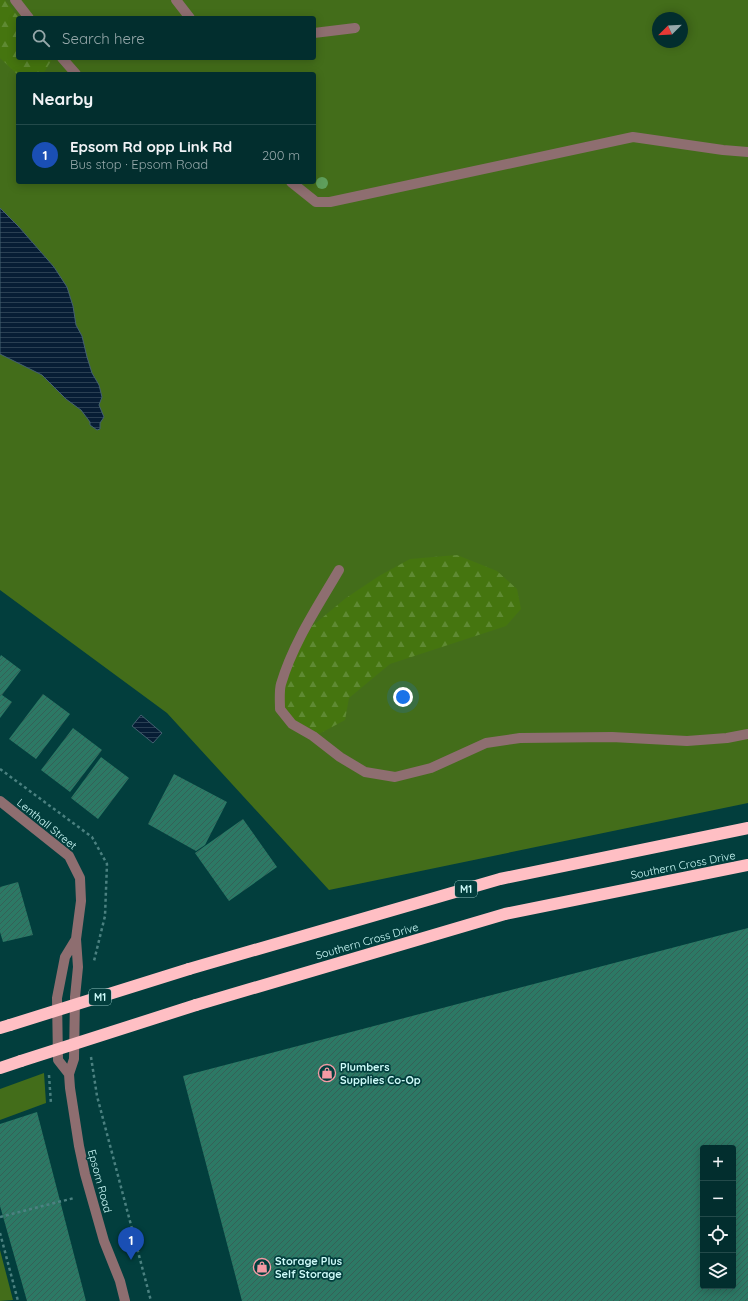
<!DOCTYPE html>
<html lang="en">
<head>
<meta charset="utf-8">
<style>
	:root { --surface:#022e2e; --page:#103a3a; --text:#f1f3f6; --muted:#96a8aa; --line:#234a4a; --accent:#db2777 }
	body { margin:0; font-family:Quicksand,sans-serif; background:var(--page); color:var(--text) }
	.controls { position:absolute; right:12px; bottom:12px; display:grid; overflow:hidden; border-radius:4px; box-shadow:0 2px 10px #0003 }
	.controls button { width:36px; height:36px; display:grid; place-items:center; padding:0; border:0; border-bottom:1px solid var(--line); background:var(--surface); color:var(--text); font:20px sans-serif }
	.compass { position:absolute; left:652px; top:12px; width:36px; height:36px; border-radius:50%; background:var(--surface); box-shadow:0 2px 10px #0003; rotate:246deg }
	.you { position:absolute; left:403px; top:697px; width:14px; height:14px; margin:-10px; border:3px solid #fff; border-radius:50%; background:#1a73e8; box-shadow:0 0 0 6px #1a73e833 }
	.badge { display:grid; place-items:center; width:26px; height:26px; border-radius:50%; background:var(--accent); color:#fff; font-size:13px; font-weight:700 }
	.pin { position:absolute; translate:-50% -33px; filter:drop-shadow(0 1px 2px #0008) }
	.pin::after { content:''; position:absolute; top:21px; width:14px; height:12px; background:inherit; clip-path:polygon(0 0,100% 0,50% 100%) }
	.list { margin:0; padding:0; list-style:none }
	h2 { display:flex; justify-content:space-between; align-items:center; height:52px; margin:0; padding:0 16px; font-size:17px }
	h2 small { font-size:13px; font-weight:400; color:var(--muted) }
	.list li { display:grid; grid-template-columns:26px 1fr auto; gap:12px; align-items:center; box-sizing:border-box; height:60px; padding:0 16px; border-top:1px solid var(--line) }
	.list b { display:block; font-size:15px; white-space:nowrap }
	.list p { margin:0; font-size:13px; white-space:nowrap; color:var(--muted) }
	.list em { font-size:13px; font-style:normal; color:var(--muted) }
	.icon { flex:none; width:22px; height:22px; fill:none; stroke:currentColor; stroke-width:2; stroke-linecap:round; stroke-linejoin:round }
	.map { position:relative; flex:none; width:748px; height:1301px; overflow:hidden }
	.search { position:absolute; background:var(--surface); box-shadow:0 2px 10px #0003; left:16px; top:16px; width:300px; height:44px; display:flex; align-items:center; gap:10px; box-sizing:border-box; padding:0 14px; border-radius:4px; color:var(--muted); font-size:15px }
	.panel { position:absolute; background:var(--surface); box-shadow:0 2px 10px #0003; left:16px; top:72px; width:300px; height:112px; border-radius:4px }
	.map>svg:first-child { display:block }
	.grass { fill:#436d1a; fill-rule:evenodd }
	.forest { fill:url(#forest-firs) }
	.water { fill:url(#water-rules); stroke:#436070 }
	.building { fill:url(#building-hatch); fill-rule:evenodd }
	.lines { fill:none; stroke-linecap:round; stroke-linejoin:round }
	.path { stroke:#4b8180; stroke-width:2.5; stroke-dasharray:3 3; stroke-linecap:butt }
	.minor { stroke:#8e6e70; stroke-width:10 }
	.highway { stroke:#ffbfc4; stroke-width:12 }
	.highway-bridge { stroke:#ffbfc4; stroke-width:12 }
	.tree { fill:#5f9f5c }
	.labels { text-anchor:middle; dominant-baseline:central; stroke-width:3.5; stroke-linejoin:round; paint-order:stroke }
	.shield { fill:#023e3d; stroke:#91c2c1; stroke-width:1 }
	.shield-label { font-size:10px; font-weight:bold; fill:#cefbf9 }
	.street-label { font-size:11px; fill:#cefbf9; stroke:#023e3d }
	.poi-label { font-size:11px; font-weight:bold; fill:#cefbf9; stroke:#023e3d; text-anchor:start }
</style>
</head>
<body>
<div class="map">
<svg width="748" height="1301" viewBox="0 0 748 1301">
	<defs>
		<pattern id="forest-firs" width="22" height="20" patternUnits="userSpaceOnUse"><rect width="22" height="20" fill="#45750f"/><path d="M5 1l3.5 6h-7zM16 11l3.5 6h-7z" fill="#5f8a33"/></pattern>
		<pattern id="water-rules" width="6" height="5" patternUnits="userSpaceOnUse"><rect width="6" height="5" fill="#071d35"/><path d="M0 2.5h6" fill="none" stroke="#2a3f53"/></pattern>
		<pattern id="building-hatch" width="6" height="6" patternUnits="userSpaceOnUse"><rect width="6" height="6" fill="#2c7965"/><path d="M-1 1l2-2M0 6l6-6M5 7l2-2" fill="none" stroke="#366057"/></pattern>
	</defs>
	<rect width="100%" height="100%" fill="#023e3d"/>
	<path class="grass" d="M 0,0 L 748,0 L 748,803 L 329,890 L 167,713 L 0,590 ZM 18,18 L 314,18 L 314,58 L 18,58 ZM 658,18 L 682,18 L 682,42 L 658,42 ZM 18,74 L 314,74 L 314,182 L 18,182 Z
		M 44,1073 L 46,1103 L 0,1120 L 0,1089 Z
		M 0,1250 L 13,1300 L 0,1301 Z"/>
	<path class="forest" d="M 0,0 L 5,0 L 19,18 L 18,58 L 49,58 L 51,61 L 43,74 L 18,75 L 0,58 Z
		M 457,555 L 497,571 L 517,589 L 521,609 L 506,626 L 390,664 L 349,698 L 345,720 L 319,734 L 292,724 L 280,709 L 282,681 L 296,653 L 311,627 L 346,598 L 379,576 L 410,559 Z"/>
	<path class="water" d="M 0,208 L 19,227 L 54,267 L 67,287 L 73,306 L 76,325 L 82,336 L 87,357 L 92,373 L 99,385 L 102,397 L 99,405 L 104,417 L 100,423 L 100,429 L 97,430 L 90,425 L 90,422 L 81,410 L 66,399 L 42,375 L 0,354 Z
		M 141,715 L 162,733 L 153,743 L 132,726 Z"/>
	<path class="building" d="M 1,655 L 21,670 L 2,695 L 12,702 L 0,718 L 0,657 Z
		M 43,694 L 70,714 L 36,759 L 9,739 Z
		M 73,728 L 102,750 L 70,792 L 41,770 Z
		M 101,757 L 129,778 L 98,819 L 71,798 Z
		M 174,774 L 227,802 L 205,845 L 196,851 L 148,824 Z
		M 243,819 L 277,867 L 229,901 L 195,853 Z
		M 18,882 L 33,935 L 3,942 L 0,932 L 0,887 Z
		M 748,928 L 748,1301 L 242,1301 L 183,1076 ZM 703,1148 L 733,1148 L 733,1286 L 703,1286 Z
		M 37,1112 L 86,1301 L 27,1301 L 0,1206 L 0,1124 Z"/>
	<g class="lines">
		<path class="path" d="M 0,769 L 92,837 L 107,864 L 105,916 L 94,961
			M 91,1057 L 97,1096 L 151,1301
			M 49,1075 L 51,1104
			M 0,1217 L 74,1198
			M 0,1233 L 18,1301"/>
		<path class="minor" d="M 15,0 L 29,18
			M 176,0 L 190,18
			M 314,33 L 355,28
			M 62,58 L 76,74
			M 291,182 L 316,202 L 330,202 L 633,137 L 723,150 L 748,152
			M 339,570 C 318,606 293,643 281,684 C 279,691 280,701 280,709 L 292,724 L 313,736 L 340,757 L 365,772 L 395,777 L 431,768 L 486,743 L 520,738 L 612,737 L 687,741 L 727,738 L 748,734
			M 0,801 L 69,856 L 80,878 L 81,901 L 76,939 L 78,967 L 75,997 L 74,1059 L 69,1074 L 70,1088 L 79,1146 L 85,1174 L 104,1241 L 120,1281 L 125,1301
			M 69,1074 L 58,1060 L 57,998 L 65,957 L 76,939"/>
		<path class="highway" d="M 189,969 L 500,879 L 748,828
			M 196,1005 L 505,914 L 748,865
			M 0,1028 L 10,1025
			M 0,1068 L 21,1061"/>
		<path class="highway-bridge" d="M 10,1025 L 189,969
			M 21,1061 L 196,1005"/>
	</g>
	<circle class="tree" cx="322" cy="183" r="6"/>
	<defs>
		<g id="shop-ring" transform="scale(0.9)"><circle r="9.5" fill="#023e3d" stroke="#f49aa4" stroke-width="1.5"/><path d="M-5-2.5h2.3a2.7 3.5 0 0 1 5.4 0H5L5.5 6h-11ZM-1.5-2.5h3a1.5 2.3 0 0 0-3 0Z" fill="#f49aa4"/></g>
	</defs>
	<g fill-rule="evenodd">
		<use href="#shop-ring" x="327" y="1073"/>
		<use href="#shop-ring" x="262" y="1267"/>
	</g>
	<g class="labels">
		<g class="shield">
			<rect x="455" y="881" width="22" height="16" rx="3"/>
			<rect x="89" y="989" width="22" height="16" rx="3"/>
		</g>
		<g class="shield-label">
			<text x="466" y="889">M1</text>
			<text x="100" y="997">M1</text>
		</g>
		<g class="street-label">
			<text transform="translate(47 824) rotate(39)">Lenthall Street</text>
			<text transform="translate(683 865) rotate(-11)">Southern Cross Drive</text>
			<text transform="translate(367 941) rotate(-16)">Southern Cross Drive</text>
			<text transform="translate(100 1181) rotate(75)">Epsom Road</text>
		</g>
		<g class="poi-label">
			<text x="340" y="1067">Plumbers<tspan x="340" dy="13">Supplies Co-Op</tspan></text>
			<text x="275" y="1261">Storage Plus<tspan x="275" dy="13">Self Storage</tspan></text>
		</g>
	</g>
</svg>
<div class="controls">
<button>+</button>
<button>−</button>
<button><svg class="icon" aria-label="locate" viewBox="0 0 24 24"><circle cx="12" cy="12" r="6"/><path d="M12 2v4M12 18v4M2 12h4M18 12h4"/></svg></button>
<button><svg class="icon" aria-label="layers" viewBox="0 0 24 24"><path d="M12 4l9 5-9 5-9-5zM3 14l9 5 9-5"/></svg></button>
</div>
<svg class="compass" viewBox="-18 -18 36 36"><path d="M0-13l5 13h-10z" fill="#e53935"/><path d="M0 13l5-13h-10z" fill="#96a8aa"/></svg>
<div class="you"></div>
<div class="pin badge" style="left:131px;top:1260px;background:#1a4fb4">1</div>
<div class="search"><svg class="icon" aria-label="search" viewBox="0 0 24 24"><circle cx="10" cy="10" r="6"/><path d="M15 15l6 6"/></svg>Search here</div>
<section class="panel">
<h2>Nearby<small></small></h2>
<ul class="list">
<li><span class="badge" style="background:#1a4fb4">1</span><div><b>Epsom Rd opp Link Rd</b><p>Bus stop · Epsom Road</p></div><em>200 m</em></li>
</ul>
</section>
</div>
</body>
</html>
